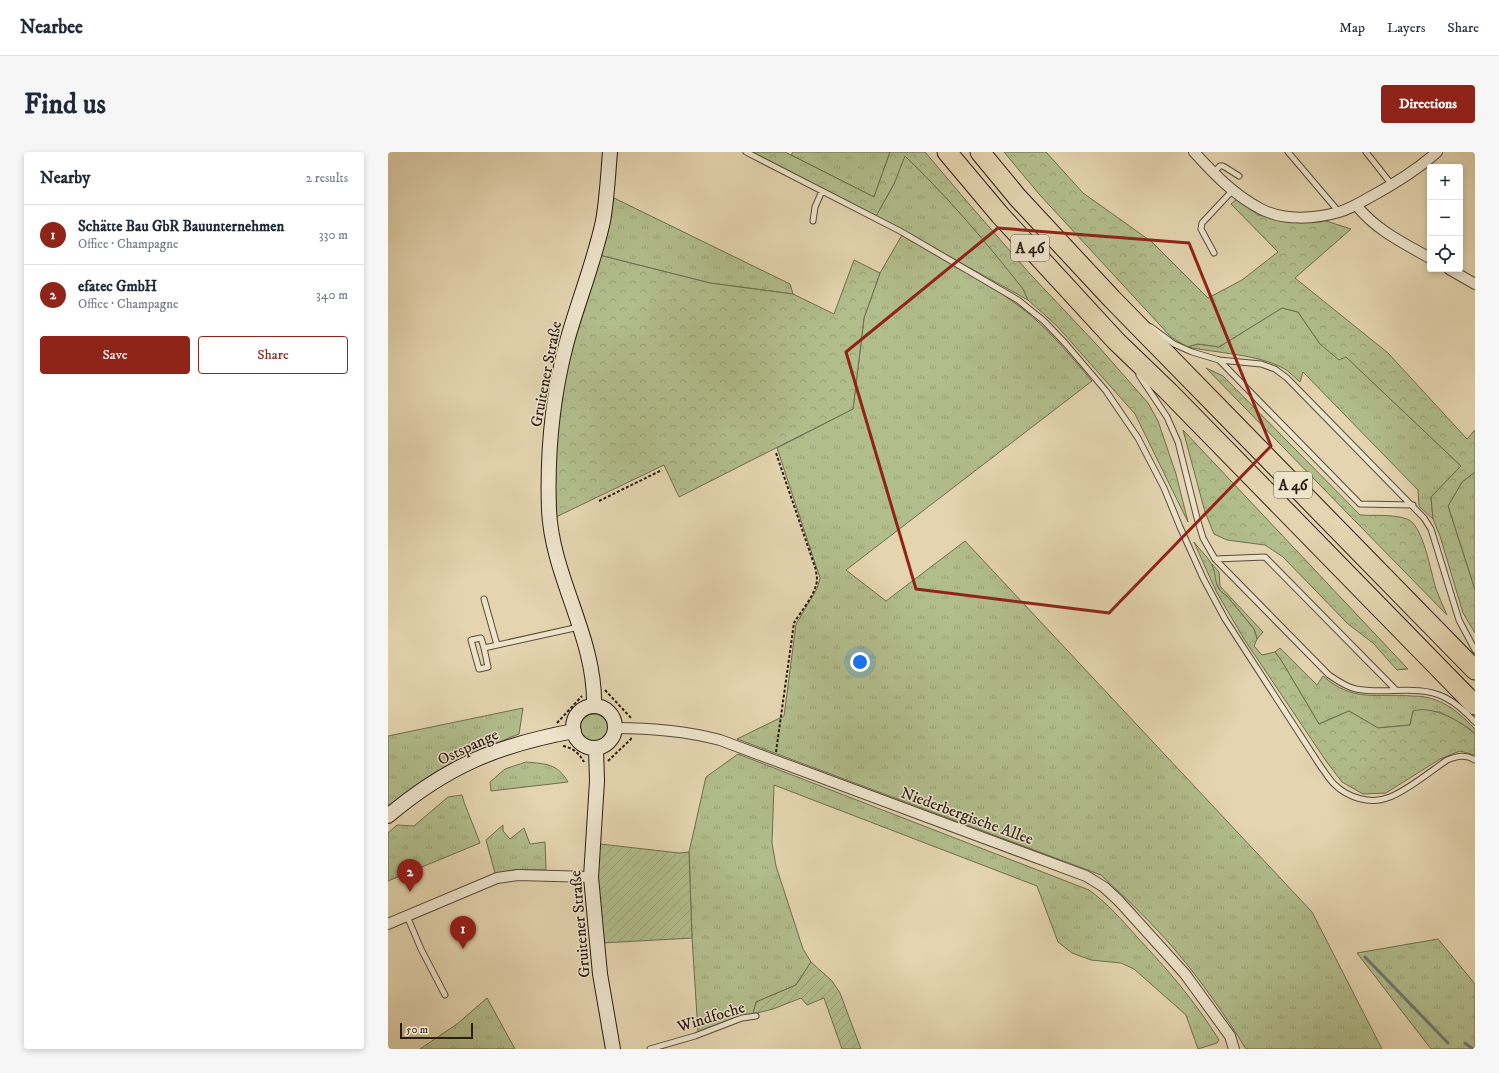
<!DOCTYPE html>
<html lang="en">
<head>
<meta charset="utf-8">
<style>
	:root { --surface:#fff; --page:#f6f6f7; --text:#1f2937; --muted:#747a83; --line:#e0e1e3; --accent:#8f2418 }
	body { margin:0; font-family:"IM FELL DW Pica",serif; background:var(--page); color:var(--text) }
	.controls { position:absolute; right:12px; top:12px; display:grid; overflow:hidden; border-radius:4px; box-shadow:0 2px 6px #0003 }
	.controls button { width:36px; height:36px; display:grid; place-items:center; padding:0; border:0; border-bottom:1px solid var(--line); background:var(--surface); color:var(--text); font:20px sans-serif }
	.scale { position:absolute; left:12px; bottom:10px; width:73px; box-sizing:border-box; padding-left:4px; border:2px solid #2c1d13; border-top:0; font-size:11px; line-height:14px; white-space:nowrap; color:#2c1d13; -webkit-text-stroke:3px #ede4cc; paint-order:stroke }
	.you { position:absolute; left:472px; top:510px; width:14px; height:14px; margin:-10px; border:3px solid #fff; border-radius:50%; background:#1a73e8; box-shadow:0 0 0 6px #1a73e833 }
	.badge { display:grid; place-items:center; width:26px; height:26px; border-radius:50%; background:var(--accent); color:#fff; font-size:13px; font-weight:700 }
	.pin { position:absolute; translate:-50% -33px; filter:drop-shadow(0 1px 2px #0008) }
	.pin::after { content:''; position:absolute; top:21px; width:14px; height:12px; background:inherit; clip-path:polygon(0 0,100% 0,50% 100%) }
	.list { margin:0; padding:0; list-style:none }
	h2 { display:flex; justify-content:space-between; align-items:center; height:52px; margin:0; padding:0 16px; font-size:17px }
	h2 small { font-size:13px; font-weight:400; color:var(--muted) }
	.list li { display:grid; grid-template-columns:26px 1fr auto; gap:12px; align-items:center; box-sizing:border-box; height:60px; padding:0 16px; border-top:1px solid var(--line) }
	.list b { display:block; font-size:15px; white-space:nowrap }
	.list p { margin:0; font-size:13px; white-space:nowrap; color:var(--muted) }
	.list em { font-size:13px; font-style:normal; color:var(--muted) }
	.actions { display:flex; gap:8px; padding:12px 16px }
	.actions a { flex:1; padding:9px 0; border:1px solid var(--accent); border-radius:4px; text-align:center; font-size:14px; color:var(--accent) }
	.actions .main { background:var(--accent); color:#fff }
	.icon { flex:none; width:22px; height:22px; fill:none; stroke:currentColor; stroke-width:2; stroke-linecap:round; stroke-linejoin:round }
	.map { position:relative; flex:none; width:1087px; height:897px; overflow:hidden; border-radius:4px }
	header { display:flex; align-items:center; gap:24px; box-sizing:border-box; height:56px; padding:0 20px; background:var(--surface); border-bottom:1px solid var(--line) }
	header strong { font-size:19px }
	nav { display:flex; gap:22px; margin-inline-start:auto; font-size:14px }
	.intro { display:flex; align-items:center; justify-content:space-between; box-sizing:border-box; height:96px; padding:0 24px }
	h1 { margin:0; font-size:28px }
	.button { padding:10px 18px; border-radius:4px; background:var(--accent); color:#fff; font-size:14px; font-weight:700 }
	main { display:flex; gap:24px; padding:0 24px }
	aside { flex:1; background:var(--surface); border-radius:4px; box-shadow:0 2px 6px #0003 }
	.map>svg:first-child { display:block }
	.grass { fill:url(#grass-tufts); stroke:#6f6d50 }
	.forest { fill:url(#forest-crowns); stroke:#6f6d50 }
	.garden { fill:url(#garden-furrows); stroke:#6f6d50 }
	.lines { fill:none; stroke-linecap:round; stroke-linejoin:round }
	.stream { stroke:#6c7a72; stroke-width:3 }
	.lane-casing { stroke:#5a4b3a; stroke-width:7 }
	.street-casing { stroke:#5a4b3a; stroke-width:12 }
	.secondary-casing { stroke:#2c1d13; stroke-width:16 }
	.highway-casing { stroke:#2c1d13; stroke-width:21 }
	.path { stroke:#2c1d13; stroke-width:2; stroke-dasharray:3 2; stroke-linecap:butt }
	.lane { stroke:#ede4cc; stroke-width:5 }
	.street { stroke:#ede4cc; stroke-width:10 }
	.secondary { stroke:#ede4cc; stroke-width:14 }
	.highway { stroke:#e4d5b0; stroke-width:19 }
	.marked { fill:none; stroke:#8f2418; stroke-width:3; stroke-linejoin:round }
	.labels { text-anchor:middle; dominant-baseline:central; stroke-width:3; stroke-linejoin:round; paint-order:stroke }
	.shield { fill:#ede4cc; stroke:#66594a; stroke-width:1 }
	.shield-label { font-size:15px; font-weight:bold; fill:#2c1d13 }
	.street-label { font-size:16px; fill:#2c1d13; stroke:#ede4cc }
</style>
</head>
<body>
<header>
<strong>Nearbee</strong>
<nav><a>Map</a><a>Layers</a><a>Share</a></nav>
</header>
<div class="intro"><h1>Find us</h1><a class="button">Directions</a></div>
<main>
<aside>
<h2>Nearby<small>2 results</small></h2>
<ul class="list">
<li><span class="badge">1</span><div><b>Schätte Bau GbR Bauunternehmen</b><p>Office · Champagne</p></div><em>330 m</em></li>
<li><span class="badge">2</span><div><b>efatec GmbH</b><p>Office · Champagne</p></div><em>340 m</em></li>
</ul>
<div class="actions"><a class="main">Save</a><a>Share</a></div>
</aside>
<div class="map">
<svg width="1087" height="897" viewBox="0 0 1087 897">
	<defs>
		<pattern id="grass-tufts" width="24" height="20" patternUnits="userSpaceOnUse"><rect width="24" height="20" fill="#b2bd8c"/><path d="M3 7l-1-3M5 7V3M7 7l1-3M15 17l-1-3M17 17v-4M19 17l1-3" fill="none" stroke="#99a278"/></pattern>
		<pattern id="forest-crowns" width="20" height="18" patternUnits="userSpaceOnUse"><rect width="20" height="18" fill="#b2bd8c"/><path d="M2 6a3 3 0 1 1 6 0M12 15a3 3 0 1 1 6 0" fill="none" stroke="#99a278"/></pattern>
		<pattern id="garden-furrows" width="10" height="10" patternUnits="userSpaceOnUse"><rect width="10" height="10" fill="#b2bd8c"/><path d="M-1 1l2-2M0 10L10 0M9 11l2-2" fill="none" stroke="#99a278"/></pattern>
	</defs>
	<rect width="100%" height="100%" fill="#e4d5b0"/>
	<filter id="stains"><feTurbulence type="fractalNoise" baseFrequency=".005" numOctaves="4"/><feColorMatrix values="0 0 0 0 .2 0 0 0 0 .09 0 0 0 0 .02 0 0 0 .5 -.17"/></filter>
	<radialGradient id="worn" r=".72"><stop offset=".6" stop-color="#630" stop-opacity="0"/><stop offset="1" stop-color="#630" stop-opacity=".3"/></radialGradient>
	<path class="grass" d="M 405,0 L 502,0 L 486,45 L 403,3 Z
		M 516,3 C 560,45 598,90 636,137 L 640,148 L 488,64 L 506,32 Z
		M 226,46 L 402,132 L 405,142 L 322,131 L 211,103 Z
		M 514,83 C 553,106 595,127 631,154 C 659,175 681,202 704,229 L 458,418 L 498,449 L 577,389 L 924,760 L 994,897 L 858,897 C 837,863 814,830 788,799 C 765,772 739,747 713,723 L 349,587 L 396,564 L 408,472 L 429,437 L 432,426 L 389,296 L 465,257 L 476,166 L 492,121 Z
		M 894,156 L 910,160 L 932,192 L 958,205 L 1073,314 L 1043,345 L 1045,367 L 1031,354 L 1030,338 L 915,220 L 912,230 C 906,225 901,219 895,216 C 869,202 828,201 799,195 L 810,192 L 831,195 Z
		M 1087,320 L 1087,438 L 1060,354 L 1074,330 Z
		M 824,412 L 831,420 L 832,434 L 875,480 L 869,487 L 866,477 L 839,444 C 826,436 827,425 824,412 Z
		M 892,496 L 929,533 L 935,524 C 966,551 988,541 1024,544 C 1032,544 1041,545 1048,548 C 1064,554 1075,565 1087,577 L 1087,582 L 1082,577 L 1052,560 L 1025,559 L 1022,573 L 990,576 L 961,559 L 931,572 L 893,508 L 887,500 Z
		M 135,556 L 131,582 C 83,601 41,622 0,655 L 0,584 Z
		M192 576a14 14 0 1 1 28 0a14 14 0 1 1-28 0Z
		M 350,602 L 701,738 C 719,751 734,768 749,785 C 780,818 807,849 831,888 L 829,891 L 810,897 L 798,863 L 746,817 L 733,811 L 703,808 L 684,801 L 670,790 L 649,734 L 386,633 L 384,691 L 388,714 L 415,797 L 423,810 L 408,833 L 368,850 L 365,862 L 349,865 L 310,880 L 304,786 L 301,700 L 318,625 Z
		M 138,610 C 158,612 169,611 180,630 L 103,639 L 102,630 L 117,617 Z
		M 74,643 L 76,650 L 92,691 L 0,729 L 0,681 L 9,673 L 26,674 L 60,645 Z
		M 115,673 L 115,679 L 122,687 L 136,676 L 142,692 L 157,690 L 158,718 L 127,718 L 107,721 L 98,688 Z
		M 1050,787 L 1087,832 L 1087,897 L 1043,897 L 969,801 Z
		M 99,846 L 127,897 L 32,897 L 69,872 Z"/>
	<path class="forest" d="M 363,0 L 397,0 L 486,45 L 502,0 L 537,0 L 581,52 L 643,123 L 710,194 L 760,251 L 770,269 L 788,322 L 800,370 L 747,262 L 669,174 L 640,148 L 635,137 C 598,90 560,45 517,4 L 506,32 L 488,64 Z
		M 616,0 L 658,0 L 695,41 L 764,90 L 820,146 L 854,128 L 890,100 L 843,52 L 849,47 L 870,63 L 900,68 L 935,68 L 963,77 L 907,126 L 1000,201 L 1079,287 L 1087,278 L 1087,320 L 1074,330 L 1060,354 L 1087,438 L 1087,481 L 1075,461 L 1052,384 L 1045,367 L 1043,345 L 1073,314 L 958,205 L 951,208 L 932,192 L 910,160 L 894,156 L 831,195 L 810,192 L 799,195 L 783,185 L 651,42 Z
		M 211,103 L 322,131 L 405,142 L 446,162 L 466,108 L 492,121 L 476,166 L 465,257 L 291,345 L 276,313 L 168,365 L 166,283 L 175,224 Z
		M 818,216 L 835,224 L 972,363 C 987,364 1005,362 1019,367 C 1035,372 1043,421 1048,437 C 1051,445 1055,454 1059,463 L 968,370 Z
		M 795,278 L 1020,517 L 1009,518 L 985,491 L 960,472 L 895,405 L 877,393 L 839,388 L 826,382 L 817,360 Z
		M 806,390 C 811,397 820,405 824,413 C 830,426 824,435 839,444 L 866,477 L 869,487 L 866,494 L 874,503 L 887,500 L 893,508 L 931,572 L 961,559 L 990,576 L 1022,573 L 1025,559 C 1044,553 1073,569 1087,582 L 1087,603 L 1072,599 L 1052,607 L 998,641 L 975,642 L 954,630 L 938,609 L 856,487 L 828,439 Z"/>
	<path class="garden" d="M 212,692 L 291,701 L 301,700 L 304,786 L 214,791 L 209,724 Z
		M 423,810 L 444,829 L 452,841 L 473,897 L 454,897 L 436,846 L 419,853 L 413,846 L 385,857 L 365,862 L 368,850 L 408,833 Z"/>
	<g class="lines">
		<path class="stream" d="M 977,805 L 1060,891
			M 1077,891 L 1085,897"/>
		<g class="lane-casing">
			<path id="lane" d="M 358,0 L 512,79 L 584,121 L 630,148 L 656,169 L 677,191 L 718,239 L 750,286 L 776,336 L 792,375 L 815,426 L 837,467 L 933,615 C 937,620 941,627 946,632 C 960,646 983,653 1002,645 C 1020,638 1043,619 1059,608 C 1070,604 1077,602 1087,608
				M 900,0 L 951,60
				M 978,0 L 1004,33
				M 825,21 L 832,14 L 835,14 L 851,24
				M 425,69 L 427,55 L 434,39
				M 826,101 L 813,77 L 814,71 L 844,39
				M 763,175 L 786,192 L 804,200 L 831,208 L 873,212 L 887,217 L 899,226 L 1036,366 L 1043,377 L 1071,468 L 1087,498
				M 831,208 L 972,352 L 1025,353
				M 751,223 L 779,265 L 790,290 L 809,366 L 815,386 L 827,407 L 941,523 C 950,529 958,535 968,537 C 997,543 1029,532 1056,545 C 1068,551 1078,560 1087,570
				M 827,407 L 877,405 L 1008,538
				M 96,447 L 109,493
				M 96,496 L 100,515 L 91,517 L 83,488 L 93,486 L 96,496 L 191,475
				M 19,764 L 33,797 L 57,843
				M 262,897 L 307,884 L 354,866 L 368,864"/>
		</g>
		<g class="street-casing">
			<path id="street" d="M 806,0 C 826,22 846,43 873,57 C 896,69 927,67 951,60 C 962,57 973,50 984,44 C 1006,32 1029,18 1049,0
				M 968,53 C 988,78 1015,91 1042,106
				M 1061,117 L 1087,132
				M 227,576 C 262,576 298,579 332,588 L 698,724 L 716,735 L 731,749 L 797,822 L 842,884 L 846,897
				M 0,772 L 109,726 L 130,723 L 203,725"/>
		</g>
		<g class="secondary-casing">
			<path id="secondary" d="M185 575a21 21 0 1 1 42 0a21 21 0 1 1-42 0Z
				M 206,554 C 208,486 164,425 161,358 C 159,303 164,247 178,193 C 189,152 206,111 215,69 C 219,47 220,23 222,0
				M 208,596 L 209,629 L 203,725 L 212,822 L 225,897
				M 0,664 C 59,614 110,593 186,579"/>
		</g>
		<g class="highway-casing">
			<path id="highway" d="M 559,0 L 612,63 L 728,189 L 781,240 L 1087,553
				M 592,0 L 630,46 L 724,147 L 1087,518"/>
		</g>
		<path class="path" d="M 211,349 L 274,318
			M 217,538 L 244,567
			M 169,571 L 194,544
			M 175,594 C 185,596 191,601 196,610
			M 388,600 L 406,471 C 413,459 429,441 429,427 C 429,424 428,421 428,418 L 388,301
			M 220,609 L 243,587 L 243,585"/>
		<use href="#lane" class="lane"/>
		<use href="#street" class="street"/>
		<use href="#secondary" class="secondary"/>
		<use href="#highway" class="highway"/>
	</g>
	<path class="marked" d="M 610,76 L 801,91 L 883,294 L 721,461 L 528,437 L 458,200 Z"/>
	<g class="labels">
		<g class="shield">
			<rect x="623" y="83" width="38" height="26" rx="3"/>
			<rect x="886" y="320" width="38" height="26" rx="3"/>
		</g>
		<g class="shield-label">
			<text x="642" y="96">A 46</text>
			<text x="905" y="333">A 46</text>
		</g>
		<g class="street-label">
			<text transform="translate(158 222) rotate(-79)">Gruitener Straße</text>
			<text transform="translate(80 595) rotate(-25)">Ostspange</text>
			<text transform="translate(579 664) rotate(20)">Niederbergische Allee</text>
			<text transform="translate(192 772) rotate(-95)">Gruitener Straße</text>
			<text transform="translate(323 865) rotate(-17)">Windfoche</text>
		</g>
	</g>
	<rect width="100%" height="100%" filter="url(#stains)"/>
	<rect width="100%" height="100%" fill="url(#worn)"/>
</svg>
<div class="controls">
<button>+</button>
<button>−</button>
<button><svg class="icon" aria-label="locate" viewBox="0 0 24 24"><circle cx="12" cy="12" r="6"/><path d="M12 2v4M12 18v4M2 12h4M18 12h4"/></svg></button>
</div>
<div class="scale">50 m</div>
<div class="you"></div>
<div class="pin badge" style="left:75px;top:797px">1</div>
<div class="pin badge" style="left:22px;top:740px">2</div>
</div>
</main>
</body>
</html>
